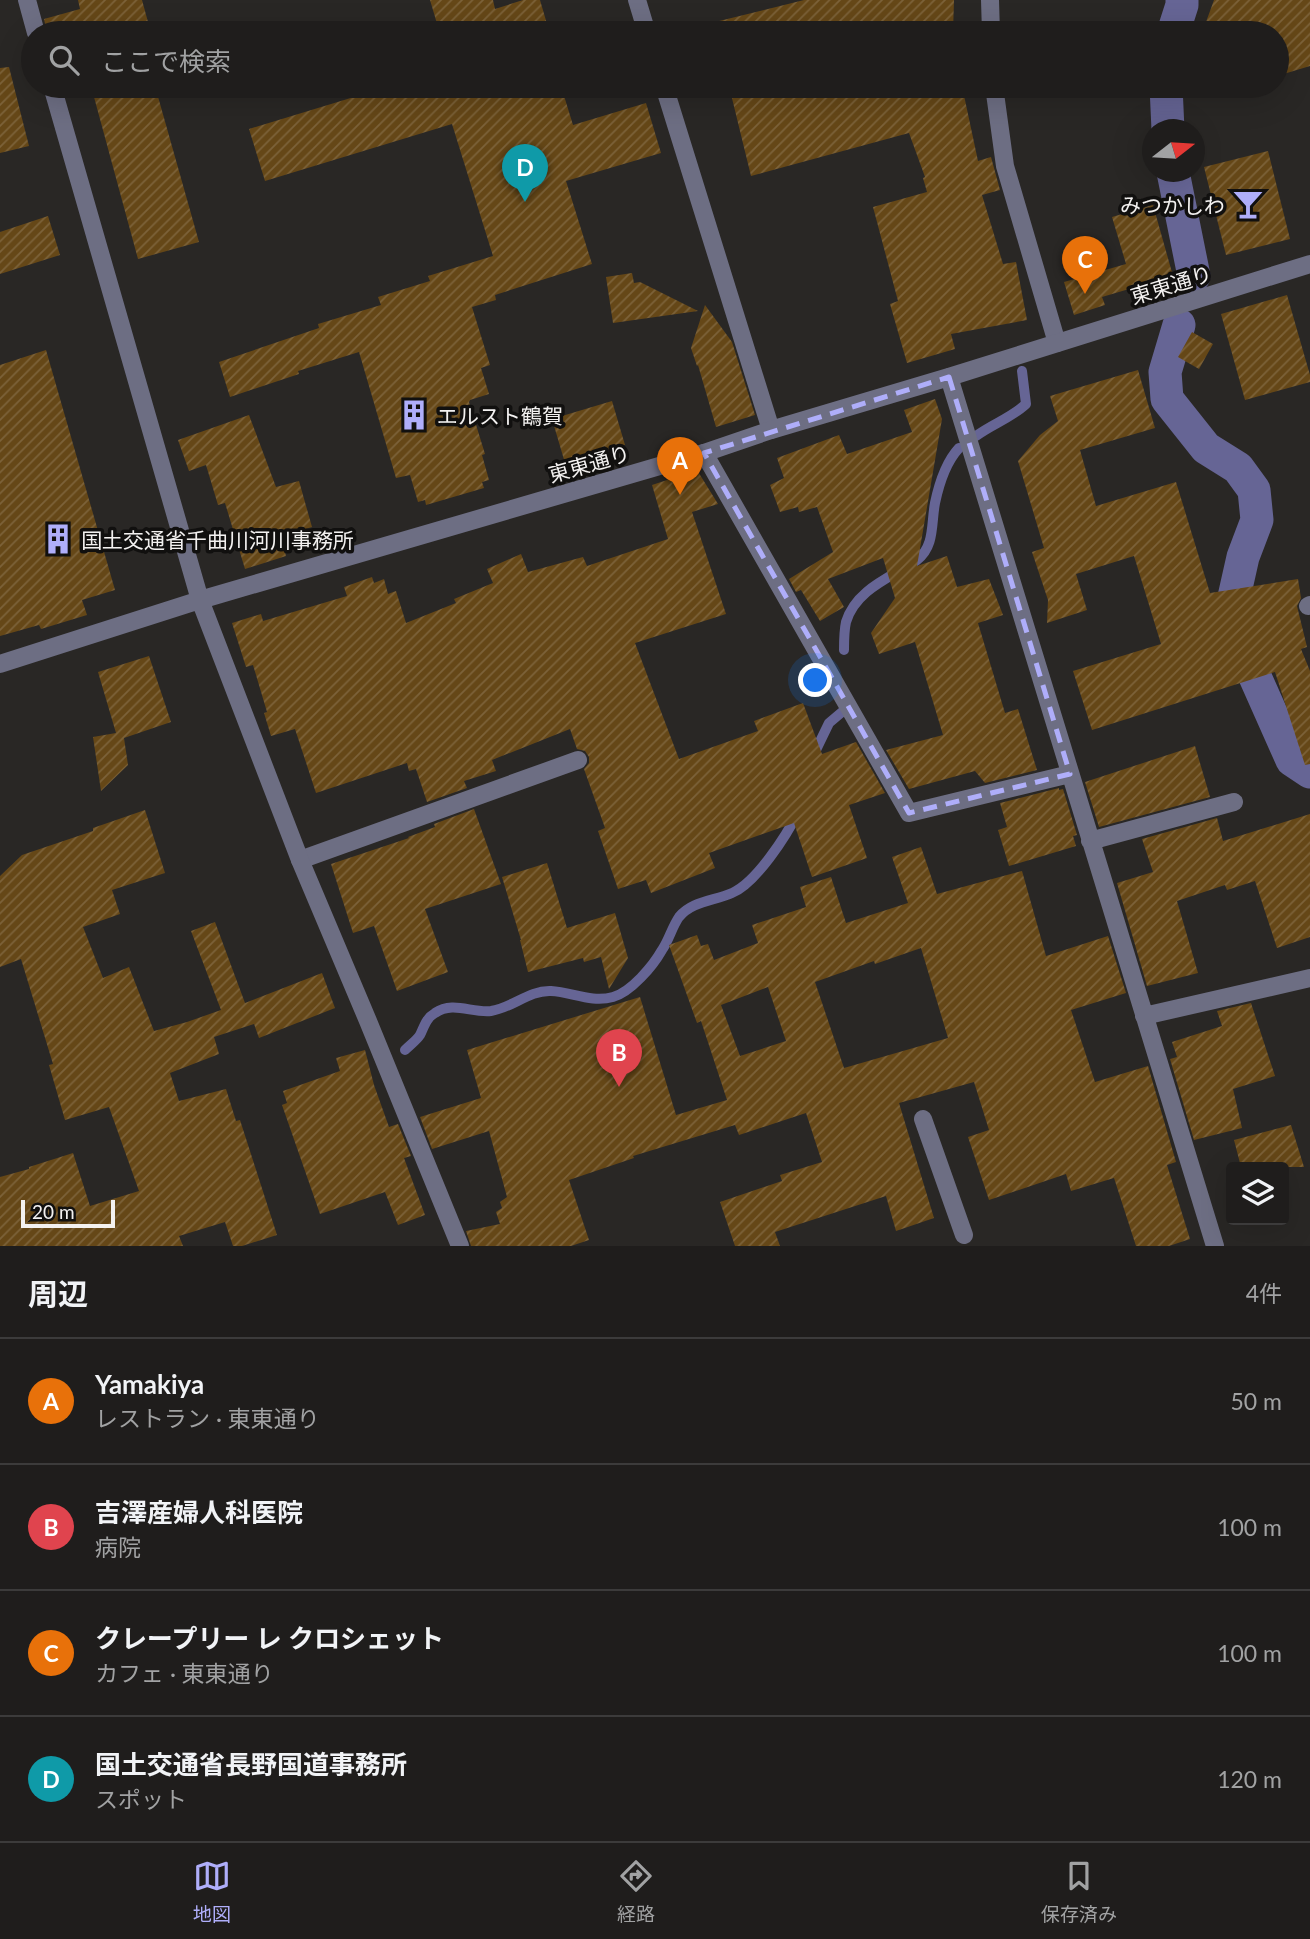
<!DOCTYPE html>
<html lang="ja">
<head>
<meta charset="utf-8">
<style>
	:root { --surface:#1f1d1c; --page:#272625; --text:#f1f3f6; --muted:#a1a2a3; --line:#3c3b3b; --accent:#afaefa }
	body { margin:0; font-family:Lato,"Noto Sans JP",sans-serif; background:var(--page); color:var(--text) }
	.controls { position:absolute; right:21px; bottom:21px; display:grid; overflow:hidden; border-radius:7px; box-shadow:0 7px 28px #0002 }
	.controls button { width:63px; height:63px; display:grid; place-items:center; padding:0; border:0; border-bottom:2px solid var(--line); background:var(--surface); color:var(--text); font:35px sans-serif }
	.compass { position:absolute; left:1142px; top:119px; width:63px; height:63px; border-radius:50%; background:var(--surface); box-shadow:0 7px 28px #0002; rotate:73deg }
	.scale { position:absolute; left:21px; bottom:18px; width:94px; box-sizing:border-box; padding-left:7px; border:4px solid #f3f1f0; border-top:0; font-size:19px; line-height:24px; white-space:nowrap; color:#f3f1f0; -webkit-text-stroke:5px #11100f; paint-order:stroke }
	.you { position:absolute; left:816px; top:681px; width:24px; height:24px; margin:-18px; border:5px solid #fff; border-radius:50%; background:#1a73e8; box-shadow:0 0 0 10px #1a73e833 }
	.badge { display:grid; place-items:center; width:46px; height:46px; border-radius:50%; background:var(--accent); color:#fff; font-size:23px; font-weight:700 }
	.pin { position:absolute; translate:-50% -58px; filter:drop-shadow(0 2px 4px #0008) }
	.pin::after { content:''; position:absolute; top:37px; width:24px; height:21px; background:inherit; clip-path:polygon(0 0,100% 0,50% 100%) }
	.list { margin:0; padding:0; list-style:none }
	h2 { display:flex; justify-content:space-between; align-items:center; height:91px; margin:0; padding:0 28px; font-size:30px }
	h2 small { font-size:23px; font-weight:400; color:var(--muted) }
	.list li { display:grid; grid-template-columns:46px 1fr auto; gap:21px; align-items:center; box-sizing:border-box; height:126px; padding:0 28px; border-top:2px solid var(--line) }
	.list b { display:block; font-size:26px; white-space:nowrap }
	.list p { margin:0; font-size:23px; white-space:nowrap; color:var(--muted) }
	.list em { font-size:23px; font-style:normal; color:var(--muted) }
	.icon { flex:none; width:38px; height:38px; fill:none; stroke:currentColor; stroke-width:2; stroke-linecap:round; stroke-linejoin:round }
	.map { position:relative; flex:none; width:1310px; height:1246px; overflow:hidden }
	.search { position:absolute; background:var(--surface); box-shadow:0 7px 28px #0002; left:21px; right:21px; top:21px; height:77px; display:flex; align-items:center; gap:18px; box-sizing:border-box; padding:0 24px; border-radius:38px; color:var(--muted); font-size:26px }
	.sheet { height:595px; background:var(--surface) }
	nav { display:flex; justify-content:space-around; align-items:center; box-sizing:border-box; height:98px; border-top:2px solid var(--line); background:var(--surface); font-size:19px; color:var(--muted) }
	nav a { display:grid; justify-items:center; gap:4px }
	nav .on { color:var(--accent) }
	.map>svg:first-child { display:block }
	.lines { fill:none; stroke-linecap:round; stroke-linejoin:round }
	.stream { stroke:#666595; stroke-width:10 }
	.canal { stroke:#666595; stroke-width:33 }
	.building { fill:url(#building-hatch); fill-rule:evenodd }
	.minor { stroke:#6d6e83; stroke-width:18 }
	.tertiary { stroke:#6d6e83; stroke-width:18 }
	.marked { fill:none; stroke:#afaefa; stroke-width:5; stroke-dasharray:14 9; stroke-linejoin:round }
	.labels { text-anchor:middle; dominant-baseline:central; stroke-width:7; stroke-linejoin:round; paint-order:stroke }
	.poi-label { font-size:21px; fill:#f3f1f0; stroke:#11100f; text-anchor:start }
	.street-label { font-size:21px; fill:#f3f1f0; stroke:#11100f }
</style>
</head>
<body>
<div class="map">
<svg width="1310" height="1246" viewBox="0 0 1310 1246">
	<defs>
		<pattern id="building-hatch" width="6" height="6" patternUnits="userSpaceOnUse" patternTransform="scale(1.75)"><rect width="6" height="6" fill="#654717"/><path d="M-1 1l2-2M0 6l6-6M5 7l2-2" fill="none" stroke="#7c6239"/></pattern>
	</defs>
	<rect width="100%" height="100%" fill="#292725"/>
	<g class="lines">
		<path class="stream" d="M 976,436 C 992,424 1011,418 1026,404 L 1022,371
			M 844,650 C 844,641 844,631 846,622 C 856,589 892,577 917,560 C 935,546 931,524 935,503 C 939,484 946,462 959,448
			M 814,754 L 829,723 L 842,712
			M 405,1050 C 410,1045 417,1040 420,1035 C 424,1027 426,1018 435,1013 C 453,1001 471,1013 491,1011 C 512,1008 529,990 551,991 C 572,992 591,1003 613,997 C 631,992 653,966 662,950 C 669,940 672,927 679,917 C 692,901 714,901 732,893 C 756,883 787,835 798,812"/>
		<path class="canal" d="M 1173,33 L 1182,5 L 1182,0
			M 1166,86 L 1168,130
			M 1173,172 L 1194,276
			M 1179,325 L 1165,372 L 1167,399 L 1206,448 L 1238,468 L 1254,490 L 1257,520 L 1243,557 L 1234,597 L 1252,670 L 1292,760 L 1310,772"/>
	</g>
	<path class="building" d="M 78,0 L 142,0 L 151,33 L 47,33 L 44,19 L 80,9 Z
		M 430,0 L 493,0 L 495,9 L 523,0 L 540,0 L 547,24 L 516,33 L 437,33 L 436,28 L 438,27 Z
		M 804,0 L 954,0 L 953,33 L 708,33 L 707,24 Z
		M 1214,0 L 1310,0 L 1310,66 L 1277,76 L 1277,33 L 1202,33 Z
		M 9,67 L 29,146 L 0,153 L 0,68 Z
		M 91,86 L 155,86 L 199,242 L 138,259 Z
		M 390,86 L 561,86 L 573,125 L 646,103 L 661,153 L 566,181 L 592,264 L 495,295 L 496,300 L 472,307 L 490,365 L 481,368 L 489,394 L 470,400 L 469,402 L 485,454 L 482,455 L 489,480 L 482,482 L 484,488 L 426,505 L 425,500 L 418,502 L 410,475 L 396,478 L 359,352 L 298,371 L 299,374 L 230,397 L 219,362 L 319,328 L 318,324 L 381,305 L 378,297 L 430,281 L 428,276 L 493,256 L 452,124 L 265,181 L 249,129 Z
		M 729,86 L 962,86 L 978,161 L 991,157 L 1000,190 L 982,195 L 1003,264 L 1016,262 L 1027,320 L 951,334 L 955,349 L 907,363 L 890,304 L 898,301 L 873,207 L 927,192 L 923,178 L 925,177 L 909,133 L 751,176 Z
		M 1268,151 L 1290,239 L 1226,255 L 1204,167 Z
		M 1153,205 L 1173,276 L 1102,297 L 1105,305 L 1074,315 L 1064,282 L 1126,264 L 1112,217 Z
		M 48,216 L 60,255 L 0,274 L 0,232 Z
		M 632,273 L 634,283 L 640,282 L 698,311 L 613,323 L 606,277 Z
		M 1287,295 L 1310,375 L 1310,382 L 1245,400 L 1221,314 Z
		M 705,305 L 732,342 L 755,415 L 716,427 L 698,365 L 697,366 L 691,348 Z
		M 1192,332 L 1213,344 L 1199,369 L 1178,357 Z
		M 46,350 L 115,590 L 82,600 L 87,615 L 41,629 L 39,625 L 0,636 L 0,365 Z
		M 1138,370 L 1155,428 L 1080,450 L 1096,506 L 1176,482 L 1210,593 L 1298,579 L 1301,598 L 1297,606 L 1307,647 L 1301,649 L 1310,671 L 1310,764 L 1305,765 L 1275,672 L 1092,730 L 1073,671 L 1161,644 L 1134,556 L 1076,574 L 1087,610 L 1047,623 L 1048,600 L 1032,552 L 1044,548 L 1018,461 L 1040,435 L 1058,421 L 1050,396 Z
		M 935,399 L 942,419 L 917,566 L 947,556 L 957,587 L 989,579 L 1003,615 L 978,623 L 1005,713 L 1018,709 L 1037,770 L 985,783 L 975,771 L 909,789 L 886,750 L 943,735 L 915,642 L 879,654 L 871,633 L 895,598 L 883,558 L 828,579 L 844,607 L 820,621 L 801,590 L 796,592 L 789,579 L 833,552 L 817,507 L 799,512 L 798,507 L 780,512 L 770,485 L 784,478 L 777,458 L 839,435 L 847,454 L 912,432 L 904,410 Z
		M 612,401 L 625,445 L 565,463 L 552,419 Z
		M 249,415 L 276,487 L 299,481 L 312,527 L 299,531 L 301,538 L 283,544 L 286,556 L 245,569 L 225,503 L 218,505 L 206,465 L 189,471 L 178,440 Z
		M 697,470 L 718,504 L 692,512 L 726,614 L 635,643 L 679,759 L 758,731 L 754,721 L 803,703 L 822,754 L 856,742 L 885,793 L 849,805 L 867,858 L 812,877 L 794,823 L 709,853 L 715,868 L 651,893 L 646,880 L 618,889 L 598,831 L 605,828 L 584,769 L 589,763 L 589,757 L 585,751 L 577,749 L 570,729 L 492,760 L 496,771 L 464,781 L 467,788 L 427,802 L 416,769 L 409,771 L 407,763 L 316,793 L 295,729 L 271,736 L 264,713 L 267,712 L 253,665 L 246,667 L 232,623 L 261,614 L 263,621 L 347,596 L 344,587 L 372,577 L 374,583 L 384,579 L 388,594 L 396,591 L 406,623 L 456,603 L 454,599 L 493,583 L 487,569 L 521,554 L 528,572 L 583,557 L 587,566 L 668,539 L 652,485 Z
		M 149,656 L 171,722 L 124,738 L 128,765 L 101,791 L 93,737 L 116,733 L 98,672 Z
		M 1195,746 L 1210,797 L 1099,827 L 1085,782 Z
		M 1059,788 L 1059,790 L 1063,789 L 1077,835 L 1073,836 L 1076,846 L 1009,866 L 998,830 L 1007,827 L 1000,803 Z
		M 474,809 L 501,884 L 425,909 L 448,972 L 397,991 L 374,926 L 353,933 L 331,864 L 409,838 L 408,837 L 435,827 L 434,824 Z
		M 145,810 L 165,873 L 112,890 L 120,914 L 83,927 L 103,978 L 129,967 L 154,1031 L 187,1022 L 221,1010 L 191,931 L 215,922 L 245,1003 L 322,973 L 335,1008 L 259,1038 L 254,1024 L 214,1037 L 219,1054 L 170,1073 L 179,1101 L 226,1089 L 236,1121 L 240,1120 L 277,1235 L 242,1246 L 233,1246 L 225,1222 L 179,1236 L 183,1246 L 0,1246 L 0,1177 L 29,1169 L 29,1167 L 73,1153 L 90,1206 L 139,1191 L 109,1107 L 65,1120 L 49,1065 L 53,1064 L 21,959 L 0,967 L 0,876 L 22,855 L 93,831 L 93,828 Z
		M 1310,814 L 1310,937 L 1277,948 L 1255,881 L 1227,890 L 1225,885 L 1177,901 L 1198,973 L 1147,986 L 1117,883 L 1153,872 L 1142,839 L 1217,818 L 1223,841 Z
		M 921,847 L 937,894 L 1022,871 L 1046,956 L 1108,936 L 1126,993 L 1071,1010 L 1095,1082 L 1148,1066 L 1176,1162 L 1167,1165 L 1190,1239 L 1169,1246 L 1136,1246 L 1114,1178 L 1071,1191 L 1066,1174 L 989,1200 L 968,1137 L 989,1130 L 974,1082 L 899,1103 L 934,1218 L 896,1231 L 886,1196 L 775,1232 L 780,1246 L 735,1246 L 720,1202 L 782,1181 L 780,1175 L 822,1162 L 806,1113 L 739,1135 L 735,1125 L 633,1156 L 634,1158 L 569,1180 L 589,1240 L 571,1246 L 471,1246 L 466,1231 L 500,1224 L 496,1212 L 502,1208 L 500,1202 L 507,1197 L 489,1131 L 432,1149 L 420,1117 L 481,1098 L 467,1050 L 640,997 L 676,1115 L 727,1100 L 701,1021 L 697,1023 L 669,945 L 697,935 L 701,946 L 708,944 L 714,960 L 758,943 L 752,925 L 806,907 L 800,887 L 831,877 L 846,923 L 908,903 L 892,857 ZM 921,948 L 948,1038 L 844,1068 L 815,982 L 874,961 L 875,964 ZM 768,987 L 786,1041 L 740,1056 L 721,1005 Z
		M 547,863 L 567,928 L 615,913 L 628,958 L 609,989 L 601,957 L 584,962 L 583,958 L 528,972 L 520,940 L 521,940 L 502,877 Z
		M 1251,1003 L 1275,1076 L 1233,1089 L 1242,1128 L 1194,1140 L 1170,1059 L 1177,1057 L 1172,1042 L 1222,1026 L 1217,1011 Z
		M 365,1050 L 374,1085 L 389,1127 L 398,1124 L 411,1156 L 404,1158 L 425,1215 L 398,1225 L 385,1192 L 320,1214 L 282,1105 L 287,1103 L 283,1091 L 340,1071 L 336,1058 Z
		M 1291,1125 L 1304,1167 L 1241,1167 L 1234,1140 Z"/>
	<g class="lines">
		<path class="minor" d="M 637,0 L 647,33
			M 990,0 L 991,33
			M 664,86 L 771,430
			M 994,86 L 1005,166 L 1057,343
			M 949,377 L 1215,1246
			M 704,453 L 909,813 L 1070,774
			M 1308,606 L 1310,605
			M 1090,841 L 1234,802
			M 300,860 L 578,760
			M 1144,1016 L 1310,978
			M 923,1119 L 964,1235"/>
		<path class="tertiary" d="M 27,0 L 36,33
			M 52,86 L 200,600 L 300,860 L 368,1021 L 460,1246
			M 0,664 L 200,600 L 704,453 L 771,430 L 949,377 L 1310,264"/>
	</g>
	<path class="marked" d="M 949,377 L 1070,774 L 909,813 L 704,453 Z"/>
	<defs>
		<g id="bar-bare" transform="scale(2.415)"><path d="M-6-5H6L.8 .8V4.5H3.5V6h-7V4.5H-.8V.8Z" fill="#afaefa" stroke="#11100f" stroke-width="2.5" paint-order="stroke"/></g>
		<g id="building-bare" transform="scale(2.415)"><path d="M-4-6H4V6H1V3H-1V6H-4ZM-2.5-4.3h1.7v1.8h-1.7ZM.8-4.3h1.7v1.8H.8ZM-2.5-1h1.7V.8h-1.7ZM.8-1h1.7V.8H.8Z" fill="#afaefa" stroke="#11100f" stroke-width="2.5" paint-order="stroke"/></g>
	</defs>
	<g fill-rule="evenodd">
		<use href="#bar-bare" x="1248" y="204"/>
		<use href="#building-bare" x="414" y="415"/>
		<use href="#building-bare" x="58" y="539"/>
	</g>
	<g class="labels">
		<g class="poi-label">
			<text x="1225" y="204" text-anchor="end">みつかしわ</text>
			<text x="437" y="415">エルスト鶴賀</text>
			<text x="81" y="539">国土交通省千曲川河川事務所</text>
		</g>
		<g class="street-label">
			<text transform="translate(1171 284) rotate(-17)">東東通り</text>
			<text transform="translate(589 463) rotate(-16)">東東通り</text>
		</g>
	</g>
</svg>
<div class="controls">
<button><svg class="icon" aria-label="layers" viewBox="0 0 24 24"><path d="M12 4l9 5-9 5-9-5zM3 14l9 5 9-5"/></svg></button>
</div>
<svg class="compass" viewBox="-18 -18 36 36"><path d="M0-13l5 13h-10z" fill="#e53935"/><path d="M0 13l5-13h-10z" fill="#a1a2a3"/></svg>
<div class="scale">20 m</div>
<div class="you"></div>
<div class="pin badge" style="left:680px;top:495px;background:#e8710a">A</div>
<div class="pin badge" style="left:619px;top:1087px;background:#e0444e">B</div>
<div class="pin badge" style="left:1085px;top:294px;background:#e8710a">C</div>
<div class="pin badge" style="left:525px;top:202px;background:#0f9aa8">D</div>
<div class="search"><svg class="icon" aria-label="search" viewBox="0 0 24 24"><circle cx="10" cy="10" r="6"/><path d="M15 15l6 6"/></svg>ここで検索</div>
</div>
<section class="sheet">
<h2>周辺<small>4件</small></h2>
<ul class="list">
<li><span class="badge" style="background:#e8710a">A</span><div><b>Yamakiya</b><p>レストラン · 東東通り</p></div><em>50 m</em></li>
<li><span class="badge" style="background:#e0444e">B</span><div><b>吉澤産婦人科医院</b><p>病院</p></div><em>100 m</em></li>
<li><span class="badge" style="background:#e8710a">C</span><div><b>クレープリー レ クロシェット</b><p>カフェ · 東東通り</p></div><em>100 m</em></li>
<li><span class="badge" style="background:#0f9aa8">D</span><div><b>国土交通省長野国道事務所</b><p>スポット</p></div><em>120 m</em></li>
</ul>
</section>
<nav>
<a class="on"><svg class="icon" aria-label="map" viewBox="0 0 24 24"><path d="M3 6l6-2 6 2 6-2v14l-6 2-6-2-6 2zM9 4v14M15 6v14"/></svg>地図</a>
<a><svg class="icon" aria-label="directions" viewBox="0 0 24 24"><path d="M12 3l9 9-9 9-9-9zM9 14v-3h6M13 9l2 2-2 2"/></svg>経路</a>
<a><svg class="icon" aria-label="saved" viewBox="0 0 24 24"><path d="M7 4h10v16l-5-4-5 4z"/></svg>保存済み</a>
</nav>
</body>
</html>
